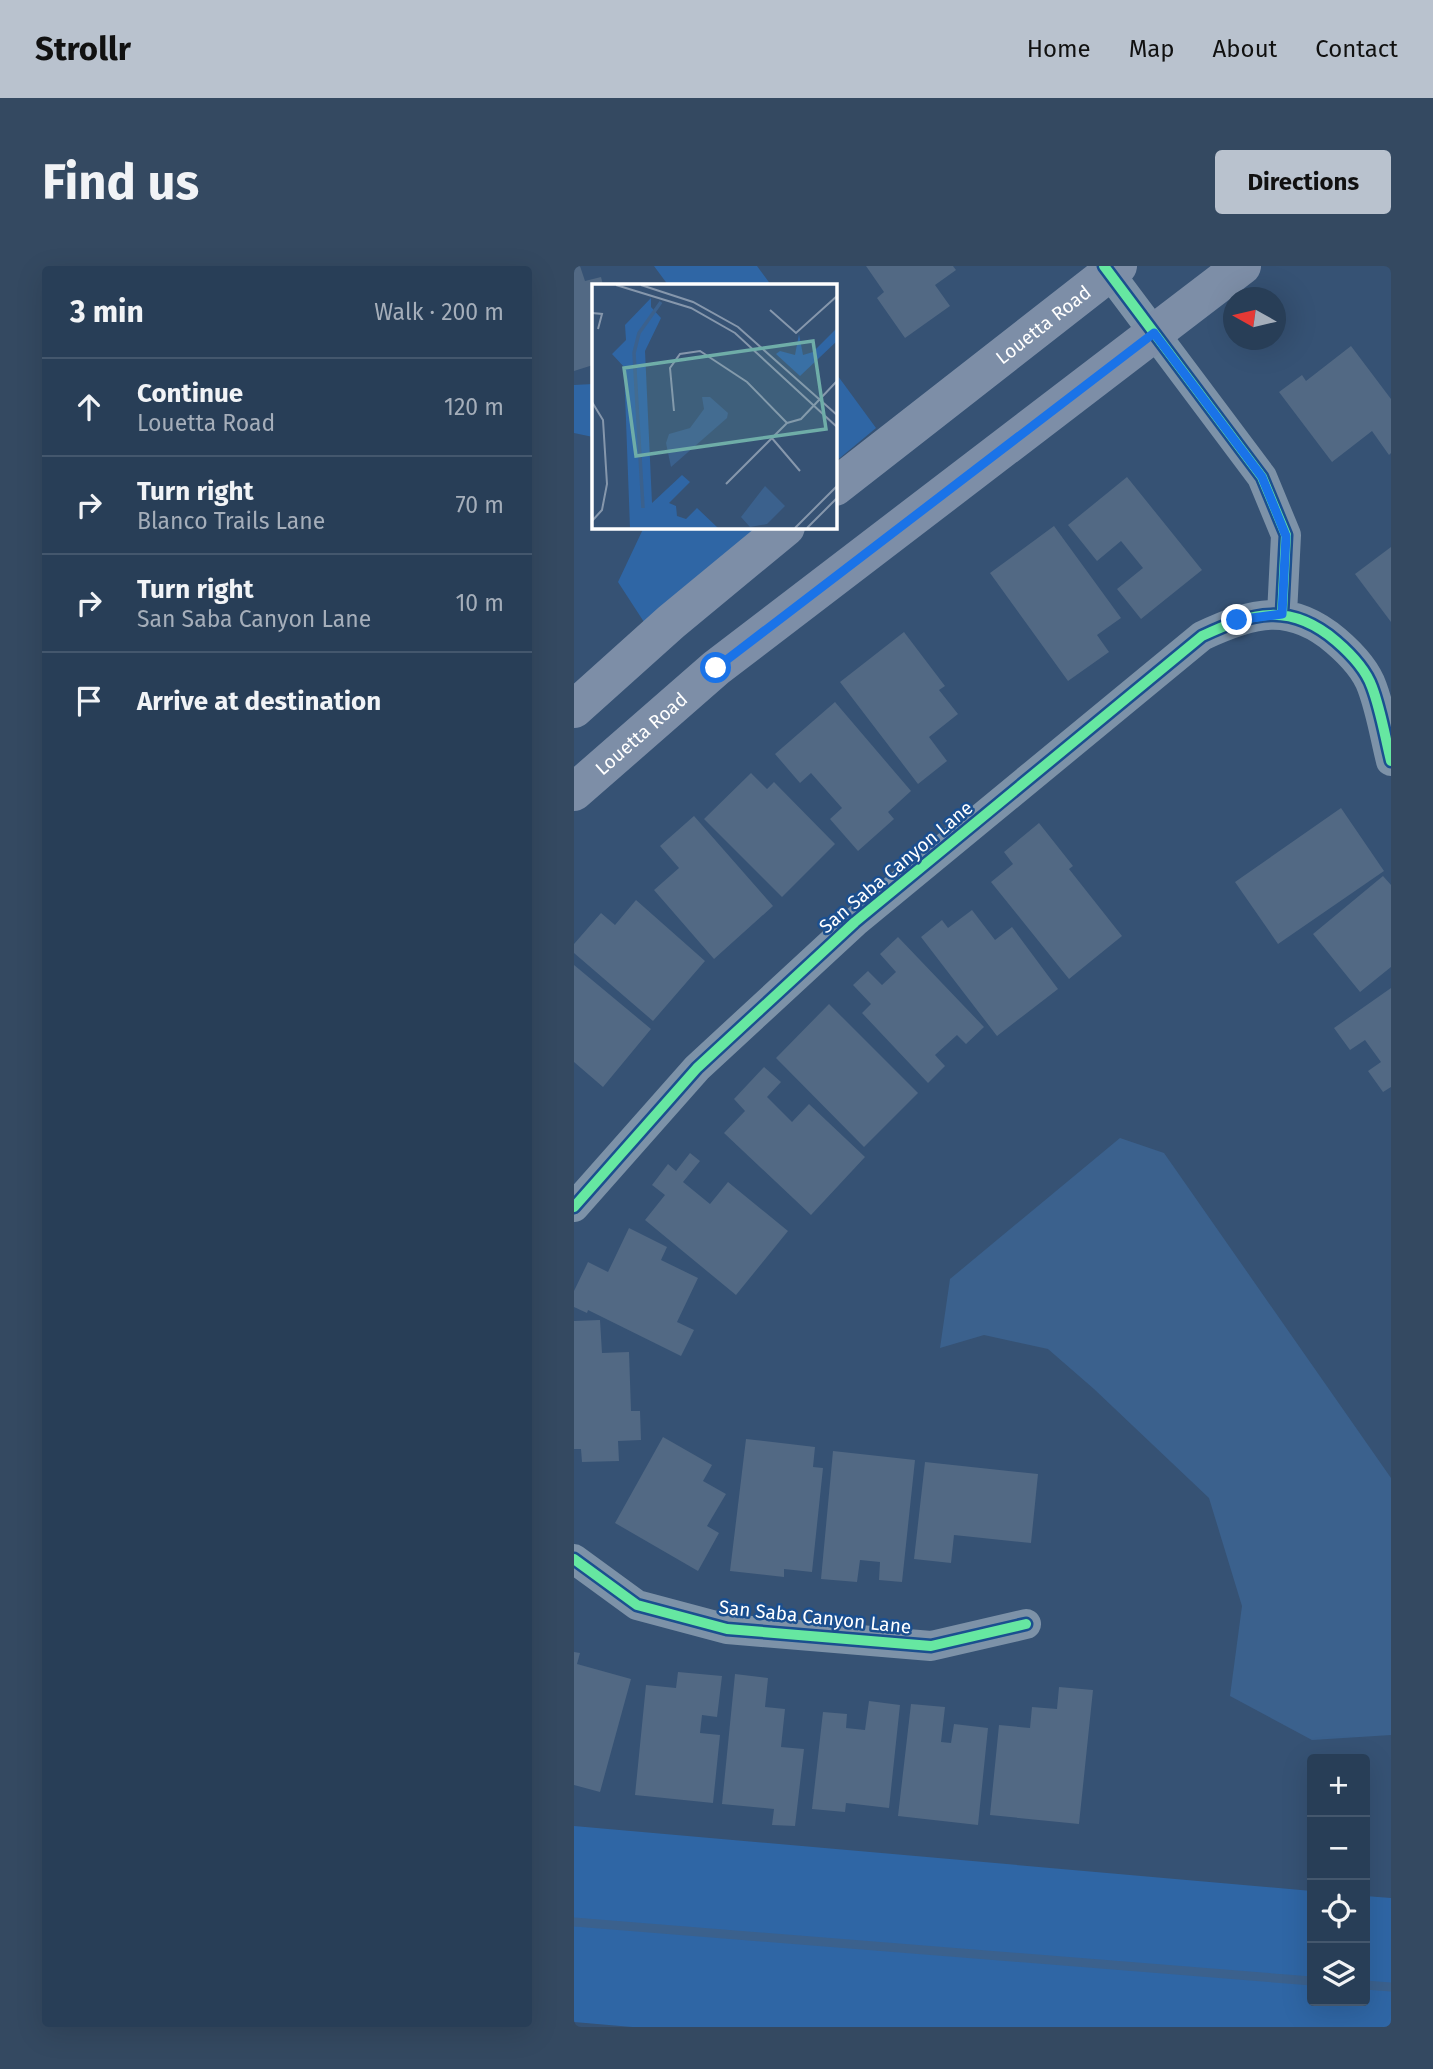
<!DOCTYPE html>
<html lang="en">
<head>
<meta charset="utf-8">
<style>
	:root { --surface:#283e57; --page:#344961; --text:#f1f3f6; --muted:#a5aeba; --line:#44576d; --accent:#b9c2ce }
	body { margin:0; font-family:"Fira Sans",sans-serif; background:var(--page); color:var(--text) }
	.controls { position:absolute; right:21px; bottom:21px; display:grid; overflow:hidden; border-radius:7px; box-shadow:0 7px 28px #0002 }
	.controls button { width:63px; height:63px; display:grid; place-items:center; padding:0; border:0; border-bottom:2px solid var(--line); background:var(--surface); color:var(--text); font:35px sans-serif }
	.compass { position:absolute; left:649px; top:21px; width:63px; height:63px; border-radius:50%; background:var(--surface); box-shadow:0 7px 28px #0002; rotate:278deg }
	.stop { position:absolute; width:21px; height:21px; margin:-16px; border:5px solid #1a73e8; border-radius:50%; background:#fff }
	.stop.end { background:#1a73e8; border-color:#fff; box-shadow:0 2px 7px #0008 }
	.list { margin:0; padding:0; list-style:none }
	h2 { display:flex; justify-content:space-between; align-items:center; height:91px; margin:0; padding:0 28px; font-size:30px }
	h2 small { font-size:23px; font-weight:400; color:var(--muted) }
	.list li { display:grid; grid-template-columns:46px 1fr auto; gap:21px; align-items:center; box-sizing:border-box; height:98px; padding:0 28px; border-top:2px solid var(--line) }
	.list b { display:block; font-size:26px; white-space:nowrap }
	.list p { margin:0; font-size:23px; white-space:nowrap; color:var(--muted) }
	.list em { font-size:23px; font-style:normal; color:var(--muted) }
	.icon { flex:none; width:38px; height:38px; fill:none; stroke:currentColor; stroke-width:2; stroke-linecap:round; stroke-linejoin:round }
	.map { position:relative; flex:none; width:817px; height:1761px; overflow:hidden; border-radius:7px }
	header { display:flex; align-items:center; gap:42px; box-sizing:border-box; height:98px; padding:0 35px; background:var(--accent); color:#111 }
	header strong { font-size:33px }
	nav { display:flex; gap:38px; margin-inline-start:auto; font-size:24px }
	.intro { display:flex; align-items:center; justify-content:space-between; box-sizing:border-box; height:168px; padding:0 42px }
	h1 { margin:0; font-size:49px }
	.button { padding:18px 32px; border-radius:7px; background:var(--accent); color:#111; font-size:24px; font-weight:700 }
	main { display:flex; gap:42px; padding:0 42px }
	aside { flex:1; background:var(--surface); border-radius:7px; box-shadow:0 7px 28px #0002 }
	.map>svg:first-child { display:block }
	.green { fill:#2f66a5 }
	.water { fill:#3b618d }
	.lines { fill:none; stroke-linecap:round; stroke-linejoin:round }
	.stream { stroke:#3b618d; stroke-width:9 }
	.building { fill:#526984 }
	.minor { stroke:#7d92a8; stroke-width:30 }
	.major { stroke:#7d8ea7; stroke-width:38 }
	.cycleway-casing { stroke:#1b4f8f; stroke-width:15 }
	.cycleway { stroke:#66e7a1; stroke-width:10 }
	.route { stroke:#1a73e8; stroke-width:9 }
	.labels { text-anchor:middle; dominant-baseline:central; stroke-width:5; stroke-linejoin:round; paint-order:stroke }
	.street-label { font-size:19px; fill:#fff; stroke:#1b4f8f }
	.inset-river { fill:none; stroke:#3b618d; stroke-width:3.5 }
	.inset-road { fill:none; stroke:#8697ac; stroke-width:2 }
	.view { fill:#6fada8; fill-opacity:0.15; stroke:#6fada8; stroke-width:3.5 }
	.inset-edge { fill:none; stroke:#fff; stroke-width:3.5 }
</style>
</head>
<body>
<header>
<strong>Strollr</strong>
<nav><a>Home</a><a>Map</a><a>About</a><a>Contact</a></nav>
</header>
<div class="intro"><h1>Find us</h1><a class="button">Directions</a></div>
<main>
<aside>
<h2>3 min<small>Walk · 200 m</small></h2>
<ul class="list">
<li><svg class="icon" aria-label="ahead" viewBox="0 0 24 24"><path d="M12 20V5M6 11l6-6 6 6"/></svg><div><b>Continue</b><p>Louetta Road</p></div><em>120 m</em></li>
<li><svg class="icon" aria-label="right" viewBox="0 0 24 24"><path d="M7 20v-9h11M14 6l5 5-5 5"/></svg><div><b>Turn right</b><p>Blanco Trails Lane</p></div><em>70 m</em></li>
<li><svg class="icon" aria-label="right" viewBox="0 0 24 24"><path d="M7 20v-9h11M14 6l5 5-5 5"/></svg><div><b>Turn right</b><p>San Saba Canyon Lane</p></div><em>10 m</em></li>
<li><svg class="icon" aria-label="arrive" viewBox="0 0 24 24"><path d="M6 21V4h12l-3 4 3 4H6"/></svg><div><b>Arrive at destination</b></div></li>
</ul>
</aside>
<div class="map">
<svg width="817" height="1761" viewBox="0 0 817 1761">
	<rect width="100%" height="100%" fill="#365274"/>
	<path class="green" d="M 80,0 L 183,0 L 197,19 L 94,19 Z
		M 261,106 L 302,162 L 261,196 Z
		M 19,118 L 19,171 L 0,167 L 0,119 Z
		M 70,261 L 184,261 L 70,356 L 44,316 Z
		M 0,1560 L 738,1625 L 738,1735 L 791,1735 L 791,1630 L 817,1632 L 817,1761 L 58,1761 L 0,1756 Z"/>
	<path class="water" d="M 546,872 L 590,887 L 817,1212 L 817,1469 L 738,1474 L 656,1430 L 668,1340 L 635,1232 L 520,1123 L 474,1083 L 410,1069 L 366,1082 L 376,1013 Z"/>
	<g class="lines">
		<path class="stream" d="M 0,1656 L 738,1715
			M 791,1719 L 817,1721"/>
	</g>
	<path class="building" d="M 0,0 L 6,0 L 11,15 L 27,11 L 29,19 L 19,19 L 19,99 L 0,105 Z
		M 292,0 L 379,0 L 382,4 L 361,19 L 376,40 L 331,72 L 303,32 L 310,26 Z
		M 777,80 L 817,133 L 817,187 L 815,189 L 798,165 L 758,196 L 705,126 L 728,109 L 732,115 Z
		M 553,211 L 628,304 L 567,353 L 543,323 L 569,302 L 547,275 L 523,295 L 494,259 Z
		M 480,260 L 547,352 L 523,369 L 535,386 L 494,415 L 416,307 Z
		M 817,281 L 817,356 L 781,308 Z
		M 330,366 L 371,420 L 365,424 L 384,448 L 355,471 L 373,495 L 344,518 L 266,416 Z
		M 261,436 L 337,525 L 314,546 L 320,553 L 284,585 L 256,553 L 268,542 L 237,507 L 226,517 L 201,488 Z
		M 177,507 L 193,523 L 200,516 L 261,578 L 208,631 L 130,553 Z
		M 767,542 L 810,605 L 704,678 L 661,616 Z
		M 120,550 L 199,640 L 140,693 L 80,624 L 105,602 L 86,580 Z
		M 465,557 L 499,600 L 495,603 L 548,670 L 495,713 L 417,616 L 439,598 L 430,586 Z
		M 809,610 L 817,619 L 817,701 L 786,726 L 739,668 Z
		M 62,634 L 131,695 L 79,755 L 0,687 L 0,678 L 27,647 L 41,659 Z
		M 398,644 L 421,674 L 438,661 L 484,723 L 423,770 L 347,671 L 368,654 L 374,662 Z
		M 324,671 L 410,761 L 392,778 L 383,769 L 361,789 L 371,800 L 354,817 L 288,747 L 297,738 L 279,719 L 294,705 L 308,719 L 322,706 L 306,688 Z
		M 0,699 L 77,763 L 29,821 L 0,796 Z
		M 817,722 L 817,821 L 809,826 L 794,805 L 807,796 L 791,774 L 776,784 L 760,762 Z
		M 255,738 L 344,827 L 290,881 L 202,792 Z
		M 190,801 L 207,816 L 193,831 L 218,856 L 235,838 L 291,891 L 237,949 L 150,867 L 171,845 L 160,833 Z
		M 116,887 L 126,895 L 109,916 L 136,938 L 154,916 L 214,965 L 162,1029 L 71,954 L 91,929 L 78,919 L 94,898 L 102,905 Z
		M 55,962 L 93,981 L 87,994 L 124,1012 L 103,1056 L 120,1064 L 107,1090 L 14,1044 L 13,1047 L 0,1041 L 0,1025 L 14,996 L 34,1006 Z
		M 26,1054 L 28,1087 L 55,1086 L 57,1145 L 66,1145 L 67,1174 L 44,1175 L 45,1195 L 8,1196 L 7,1183 L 0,1183 L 0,1055 Z
		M 89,1171 L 138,1199 L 129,1215 L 152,1228 L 133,1260 L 145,1267 L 124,1305 L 41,1257 Z
		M 172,1173 L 241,1181 L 239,1201 L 249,1202 L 238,1306 L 210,1303 L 210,1311 L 156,1305 Z
		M 259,1185 L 341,1194 L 328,1316 L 305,1314 L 306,1296 L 286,1294 L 283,1316 L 247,1313 Z
		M 351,1196 L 464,1208 L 457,1277 L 380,1269 L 377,1297 L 340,1293 Z
		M 0,1386 L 6,1387 L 3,1398 L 57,1413 L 26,1526 L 0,1519 Z
		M 104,1406 L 148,1410 L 143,1451 L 128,1449 L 126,1467 L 146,1469 L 139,1537 L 61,1529 L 72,1419 L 102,1422 Z
		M 161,1408 L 194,1412 L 191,1441 L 211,1443 L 207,1481 L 230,1483 L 221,1560 L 198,1559 L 200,1543 L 148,1538 Z
		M 485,1421 L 519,1424 L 505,1558 L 416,1549 L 425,1459 L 456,1462 L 458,1441 L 483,1443 Z
		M 295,1435 L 326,1439 L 315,1542 L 272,1537 L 271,1546 L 238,1543 L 249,1446 L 273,1448 L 272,1462 L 291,1464 Z
		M 337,1438 L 371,1441 L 367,1476 L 377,1477 L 380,1458 L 414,1462 L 404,1559 L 324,1550 Z"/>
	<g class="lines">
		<path class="minor" d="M 530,0 L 688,211 L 712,269 L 708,348
			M 0,941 L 123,802 L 281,656 L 628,370 C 679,346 716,336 762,375 C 776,387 792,404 798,421 C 807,445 811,471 817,495
			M 0,1293 L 63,1339 L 153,1363 L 357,1380 L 452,1358"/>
		<g class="major">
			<path id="s1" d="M 261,221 L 544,0"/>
			<path d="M 0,443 L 97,356 L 212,261"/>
			<path id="s2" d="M 0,526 L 142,402 L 668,0"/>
		</g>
		<g class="cycleway-casing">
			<path id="cycleway" d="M 530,0 L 688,211 L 712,269 L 708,348
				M 0,941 L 123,802 L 281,656 L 628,370 C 679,346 716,336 762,375 C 776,387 792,404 798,421 C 807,445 811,471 817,495
				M 0,1293 L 63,1339 L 153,1363 L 357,1380 L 452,1358"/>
		</g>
		<use href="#cycleway" class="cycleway"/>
	</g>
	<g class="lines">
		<path class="route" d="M 142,402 L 580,67 L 688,211 L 712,270 L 708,348 L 663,354"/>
	</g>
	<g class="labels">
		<g class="street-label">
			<text stroke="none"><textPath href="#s1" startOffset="264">Louetta Road</textPath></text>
			<text stroke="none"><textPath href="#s2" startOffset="89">Louetta Road</textPath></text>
			<text transform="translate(322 601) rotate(-40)">San Saba Canyon Lane</text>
			<text transform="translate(241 1351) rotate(6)">San Saba Canyon Lane</text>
		</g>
	</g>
	<g transform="translate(18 18)">
		<rect width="245" height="245" fill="#365274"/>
		<path d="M 59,14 L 59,23 L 69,34 L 53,67 L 60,219 L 90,191 L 98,198 L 77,219 L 84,222 L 85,232 L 94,235 L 105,224 L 126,244 L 38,244 L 32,83 L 20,70 L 34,56 L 33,41 ZM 245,44 L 245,57 L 208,92 L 184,70 L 188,67 L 203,71 L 207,50 L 211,71 L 221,68 Z" fill="#2f66a5"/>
		<path d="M 110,113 L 118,113 L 136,129 L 135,134 L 79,183 L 74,159 L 77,150 L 98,144 L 112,125 ZM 173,202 L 193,222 L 175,240 L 158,243 L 149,233 Z" fill="#3b618d"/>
		<path class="inset-river" d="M 51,224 L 42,69 L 47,49 L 69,18"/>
		<path class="inset-road" d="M 24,1 L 99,24 L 143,49 L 245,143M 49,1 L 101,18 L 146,43 L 245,131M 178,26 L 204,49 L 245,12M 0,29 L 10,30 L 6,45M 0,118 L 11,136 L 15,200 L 10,226 L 0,237M 82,127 L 78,84 L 88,70 L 108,67 L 155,98 L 195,139M 195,139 L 209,135 L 245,97M 179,153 L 208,187M 134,200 L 195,139M 203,244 L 245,202M 215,244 L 245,214"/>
		<path class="view" d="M 221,57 L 234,145 L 44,172 L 32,84 Z"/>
		<rect width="245" height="245" class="inset-edge"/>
	</g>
</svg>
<div class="controls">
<button>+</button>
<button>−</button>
<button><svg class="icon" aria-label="locate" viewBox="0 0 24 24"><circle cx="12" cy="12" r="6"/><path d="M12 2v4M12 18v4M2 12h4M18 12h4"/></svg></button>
<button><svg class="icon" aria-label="layers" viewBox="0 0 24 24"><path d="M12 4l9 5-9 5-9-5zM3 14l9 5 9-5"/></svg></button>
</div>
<svg class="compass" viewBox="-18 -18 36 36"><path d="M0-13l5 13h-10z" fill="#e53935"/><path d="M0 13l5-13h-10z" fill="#a5aeba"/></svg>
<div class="stop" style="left:142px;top:402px"></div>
<div class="stop end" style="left:663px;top:354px"></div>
</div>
</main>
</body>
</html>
